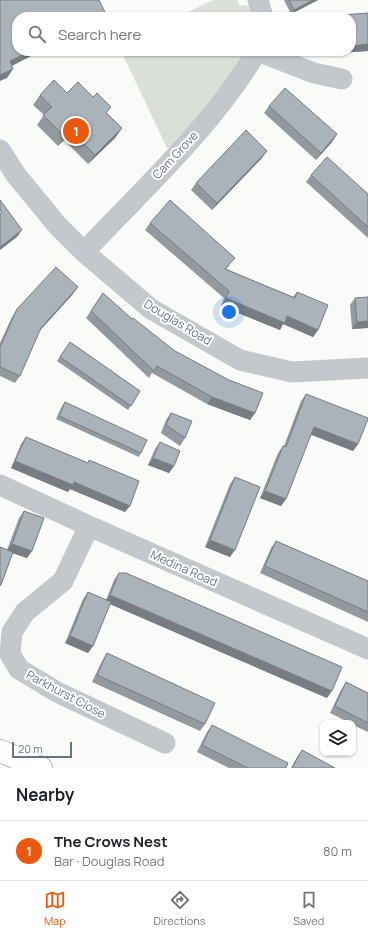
<!DOCTYPE html>
<html lang="en">
<head>
<meta charset="utf-8">
<style>
	:root { --surface:#fff; --page:#f6f6f6; --text:#202124; --muted:#757577; --line:#e0e0e0; --accent:#ea580c }
	body { margin:0; font-family:Manrope,sans-serif; background:var(--page); color:var(--text) }
	.controls { position:absolute; right:12px; bottom:12px; display:grid; overflow:hidden; border-radius:8px; box-shadow:0 1px 3px #0004 }
	.controls button { width:36px; height:36px; display:grid; place-items:center; padding:0; border:0; border-bottom:1px solid var(--line); background:var(--surface); color:var(--text); font:20px sans-serif }
	.scale { position:absolute; left:12px; bottom:10px; width:60px; box-sizing:border-box; padding-left:4px; border:2px solid #657683; border-top:0; font-size:11px; line-height:14px; white-space:nowrap; color:#657683; -webkit-text-stroke:3px #fff; paint-order:stroke }
	.you { position:absolute; left:229px; top:312px; width:14px; height:14px; margin:-10px; border:3px solid #fff; border-radius:50%; background:#1a73e8; box-shadow:0 0 0 6px #1a73e833 }
	.badge { display:grid; place-items:center; width:26px; height:26px; border-radius:50%; background:var(--accent); color:#fff; font-size:13px; font-weight:700 }
	.pin { position:absolute; translate:-50% -50%; border:2px solid #fff; box-shadow:0 1px 4px #0006 }
	.list { margin:0; padding:0; list-style:none }
	h2 { display:flex; justify-content:space-between; align-items:center; height:52px; margin:0; padding:0 16px; font-size:17px }
	h2 small { font-size:13px; font-weight:400; color:var(--muted) }
	.list li { display:grid; grid-template-columns:26px 1fr auto; gap:12px; align-items:center; box-sizing:border-box; height:60px; padding:0 16px; border-top:1px solid var(--line) }
	.list b { display:block; font-size:15px; white-space:nowrap }
	.list p { margin:0; font-size:13px; white-space:nowrap; color:var(--muted) }
	.list em { font-size:13px; font-style:normal; color:var(--muted) }
	.icon { flex:none; width:22px; height:22px; fill:none; stroke:currentColor; stroke-width:2; stroke-linecap:round; stroke-linejoin:round }
	.map { position:relative; flex:none; width:368px; height:768px; overflow:hidden }
	.search { position:absolute; background:var(--surface); box-shadow:0 1px 3px #0004; left:12px; right:12px; top:12px; height:44px; display:flex; align-items:center; gap:10px; box-sizing:border-box; padding:0 14px; border-radius:16px; color:var(--muted); font-size:15px }
	.sheet { height:112px; background:var(--surface) }
	nav { display:flex; justify-content:space-around; align-items:center; box-sizing:border-box; height:56px; border-top:1px solid var(--line); background:var(--surface); font-size:11px; color:var(--muted) }
	nav a { display:grid; justify-items:center; gap:2px }
	nav .on { color:var(--accent) }
	.map>svg:first-child { display:block }
	.green { fill:#dadfd7 }
	.lines { fill:none; stroke-linecap:round; stroke-linejoin:round }
	.highway-casing { stroke:#b4b9bd; stroke-width:24 }
	.minor { stroke:#c3c8cc; stroke-width:21 }
	.highway { stroke:#fff; stroke-width:22 }
	.wall { fill:#929a9f }
	.shaded-wall { fill:#777d82 }
	.building { fill:#aab3b9; stroke:#777d82 }
	.labels { text-anchor:middle; dominant-baseline:central; stroke-width:4; stroke-linejoin:round; paint-order:stroke }
	.street-label { font-size:12px; fill:#657683; stroke:#fff }
</style>
</head>
<body>
<div class="map">
<svg width="368" height="768" viewBox="0 0 368 768">
	<rect width="100%" height="100%" fill="#fafaf8"/>
	<path class="green" d="M 213,0 L 237,0 L 240,6 L 246,5 L 251,8 L 255,17 L 178,17 Z
		M 121,51 L 250,51 L 169,152 Z"/>
	<g class="lines">
		<g class="highway-casing">
			<path id="highway" d="M 0,751 L 41,768"/>
		</g>
		<path class="minor" d="M 258,0 L 263,17
			M 257,51 L 314,73 L 342,79
			M 0,150 L 16,175 L 58,226 L 84,252 L 151,309 L 240,360 L 292,372 L 368,368
			M 84,252 C 144,188 212,127 257,51
			M 0,485 L 89,526 L 368,649
			M 89,526 L 63,581 L 25,612 L 12,632 L 10,654 L 19,669 L 57,692 L 165,743"/>
		<use href="#highway" class="highway"/>
	</g>
	<path class="wall" d="M 284,0 L 318,0 L 291,14 Z
		M 368,13 L 368,51 L 307,55 L 306,51 L 351,51 Z
		M 67,93 L 107,113 L 122,128 L 115,138 L 88,164 L 64,140 L 58,146 L 37,125 L 44,115 L 33,105 L 40,95 Z
		M 269,106 L 337,134 L 332,142 L 316,160 L 264,113 Z
		M 262,158 L 212,210 L 191,190 L 196,183 Z
		M 311,175 L 368,194 L 368,238 L 306,182 Z
		M 150,223 L 230,265 L 226,269 L 293,297 L 297,292 L 318,330 L 313,337 L 283,324 L 280,330 L 221,306 L 224,298 L 145,230 Z
		M 103,293 L 132,319 L 255,413 L 250,420 L 207,404 L 152,373 L 149,378 L 86,318 Z
		M 73,294 L 39,331 L 20,376 L 15,383 L 0,376 L 0,343 L 12,317 L 17,309 Z
		M 368,297 L 368,328 L 352,329 L 350,305 L 355,298 Z
		M 70,342 L 140,391 L 128,410 L 57,361 Z
		M 306,394 L 358,444 L 353,451 L 311,434 L 286,499 L 281,506 L 260,498 L 278,453 L 283,446 L 284,446 L 301,401 Z
		M 65,402 L 141,453 L 139,457 L 56,419 L 62,406 Z
		M 171,413 L 185,438 L 180,446 L 161,433 L 166,420 Z
		M 26,437 L 87,463 L 89,460 L 125,512 L 70,489 L 68,492 L 11,468 L 21,444 Z
		M 160,442 L 174,466 L 169,473 L 148,465 L 155,449 Z
		M 235,477 L 230,557 L 205,547 L 230,484 Z
		M 24,511 L 27,558 L 13,553 L 0,587 L 0,547 L 7,550 L 19,518 Z
		M 276,541 L 368,581 L 368,622 L 260,573 L 271,548 Z
		M 119,573 L 327,698 L 110,604 L 93,646 L 88,653 L 65,643 L 83,599 L 88,592 L 106,600 L 114,580 Z
		M 107,653 L 205,724 L 200,731 L 92,682 L 102,661 Z
		M 346,682 L 368,693 L 368,732 L 353,725 L 353,723 L 350,723 L 330,713 L 341,690 Z
		M 212,725 L 286,768 L 229,768 L 197,752 L 207,732 Z
		M 302,750 L 335,768 L 291,768 L 297,757 Z"/>
	<path class="shaded-wall" d="M 313,0 L 318,0 L 291,14 L 294,10 Z
		M 105,12 L 102,17 L 96,17 Z
		M 368,44 L 368,51 L 307,55 L 310,51 L 351,51 L 351,46 Z
		M 30,51 L 41,51 L 4,70 L 10,61 Z
		M 13,69 L 7,78 L 0,81 L 0,75 Z
		M 122,128 L 115,138 L 88,164 L 95,155 Z
		M 71,131 L 64,140 L 58,146 L 65,137 Z
		M 337,134 L 332,142 L 316,160 L 321,153 Z
		M 267,151 L 262,158 L 212,210 L 217,203 Z
		M 22,230 L 17,237 L 0,250 L 0,247 Z
		M 78,287 L 73,294 L 36,335 L 41,328 Z
		M 226,298 L 287,316 L 318,330 L 313,337 L 283,324 L 280,330 L 221,306 Z
		M 368,321 L 368,328 L 352,329 L 357,322 Z
		M 212,397 L 255,413 L 250,420 L 207,404 Z
		M 314,427 L 358,444 L 353,451 L 309,434 Z
		M 153,458 L 174,466 L 169,473 L 148,465 Z
		M 15,461 L 74,482 L 130,506 L 125,512 L 70,489 L 68,492 L 11,468 Z
		M 265,491 L 286,499 L 281,506 L 260,498 Z
		M 210,540 L 235,550 L 230,557 L 205,547 Z
		M 12,544 L 32,551 L 27,558 L 6,551 Z
		M 110,595 L 332,691 L 327,698 L 105,602 Z
		M 70,636 L 93,646 L 88,653 L 65,643 Z"/>
	<path class="building" d="M 0,0 L 99,0 L 105,12 L 96,17 L 17,17 L 17,51 L 30,51 L 10,61 L 13,69 L 0,75 Z
		M 289,0 L 313,0 L 294,10 Z
		M 368,13 L 368,44 L 351,46 L 351,17 L 315,17 Z
		M 54,80 L 67,93 L 78,82 L 93,97 L 97,93 L 111,107 L 106,113 L 122,128 L 95,155 L 71,131 L 65,137 L 43,115 L 52,107 L 40,95 Z
		M 285,88 L 337,134 L 321,153 L 269,106 Z
		M 246,130 L 267,151 L 217,203 L 196,183 Z
		M 327,157 L 368,194 L 368,227 L 311,175 Z
		M 0,200 L 22,230 L 0,247 L 0,214 L 2,212 L 0,211 Z
		M 170,200 L 235,258 L 225,269 L 295,298 L 297,292 L 328,305 L 318,330 L 287,316 L 285,323 L 226,298 L 229,291 L 150,223 Z
		M 56,267 L 78,287 L 41,328 L 20,376 L 0,367 L 0,347 L 17,309 Z
		M 103,293 L 132,319 L 133,318 L 175,351 L 229,380 L 263,393 L 255,413 L 212,397 L 157,366 L 154,371 L 91,311 Z
		M 368,297 L 368,321 L 357,322 L 355,298 Z
		M 70,342 L 140,391 L 131,406 L 60,357 Z
		M 306,394 L 368,418 L 368,419 L 358,444 L 314,427 L 286,499 L 265,491 L 283,446 L 286,447 Z
		M 65,402 L 147,440 L 141,453 L 59,416 Z
		M 171,413 L 192,421 L 185,438 L 166,425 Z
		M 26,437 L 88,463 L 89,460 L 139,481 L 130,506 L 74,482 L 73,485 L 15,461 Z
		M 160,442 L 180,451 L 174,466 L 153,458 Z
		M 235,477 L 260,487 L 235,550 L 210,540 Z
		M 24,511 L 44,518 L 32,551 L 12,544 Z
		M 276,541 L 368,581 L 368,612 L 265,566 Z
		M 0,547 L 13,552 L 1,585 L 0,585 Z
		M 119,573 L 126,573 L 342,667 L 332,691 L 110,595 Z
		M 88,592 L 111,602 L 93,646 L 70,636 Z
		M 107,653 L 215,703 L 205,724 L 97,675 Z
		M 346,682 L 368,693 L 368,723 L 335,706 Z
		M 212,725 L 288,763 L 286,768 L 248,768 L 202,745 Z
		M 302,750 L 335,768 L 292,768 Z"/>
	<g class="labels">
		<g class="street-label">
			<text transform="translate(175 155) rotate(-47)">Cam Grove</text>
			<text transform="translate(178 322) rotate(31)">Douglas Road</text>
			<text transform="translate(184 568) rotate(24)">Medina Road</text>
			<text transform="translate(66 694) rotate(28)">Parkhurst Close</text>
		</g>
	</g>
</svg>
<div class="controls">
<button><svg class="icon" aria-label="layers" viewBox="0 0 24 24"><path d="M12 4l9 5-9 5-9-5zM3 14l9 5 9-5"/></svg></button>
</div>
<div class="scale">20 m</div>
<div class="you"></div>
<div class="pin badge" style="left:76px;top:131px">1</div>
<div class="search"><svg class="icon" aria-label="search" viewBox="0 0 24 24"><circle cx="10" cy="10" r="6"/><path d="M15 15l6 6"/></svg>Search here</div>
</div>
<section class="sheet">
<h2>Nearby<small></small></h2>
<ul class="list">
<li><span class="badge">1</span><div><b>The Crows Nest</b><p>Bar · Douglas Road</p></div><em>80 m</em></li>
</ul>
</section>
<nav>
<a class="on"><svg class="icon" aria-label="map" viewBox="0 0 24 24"><path d="M3 6l6-2 6 2 6-2v14l-6 2-6-2-6 2zM9 4v14M15 6v14"/></svg>Map</a>
<a><svg class="icon" aria-label="directions" viewBox="0 0 24 24"><path d="M12 3l9 9-9 9-9-9zM9 14v-3h6M13 9l2 2-2 2"/></svg>Directions</a>
<a><svg class="icon" aria-label="saved" viewBox="0 0 24 24"><path d="M7 4h10v16l-5-4-5 4z"/></svg>Saved</a>
</nav>
</body>
</html>
